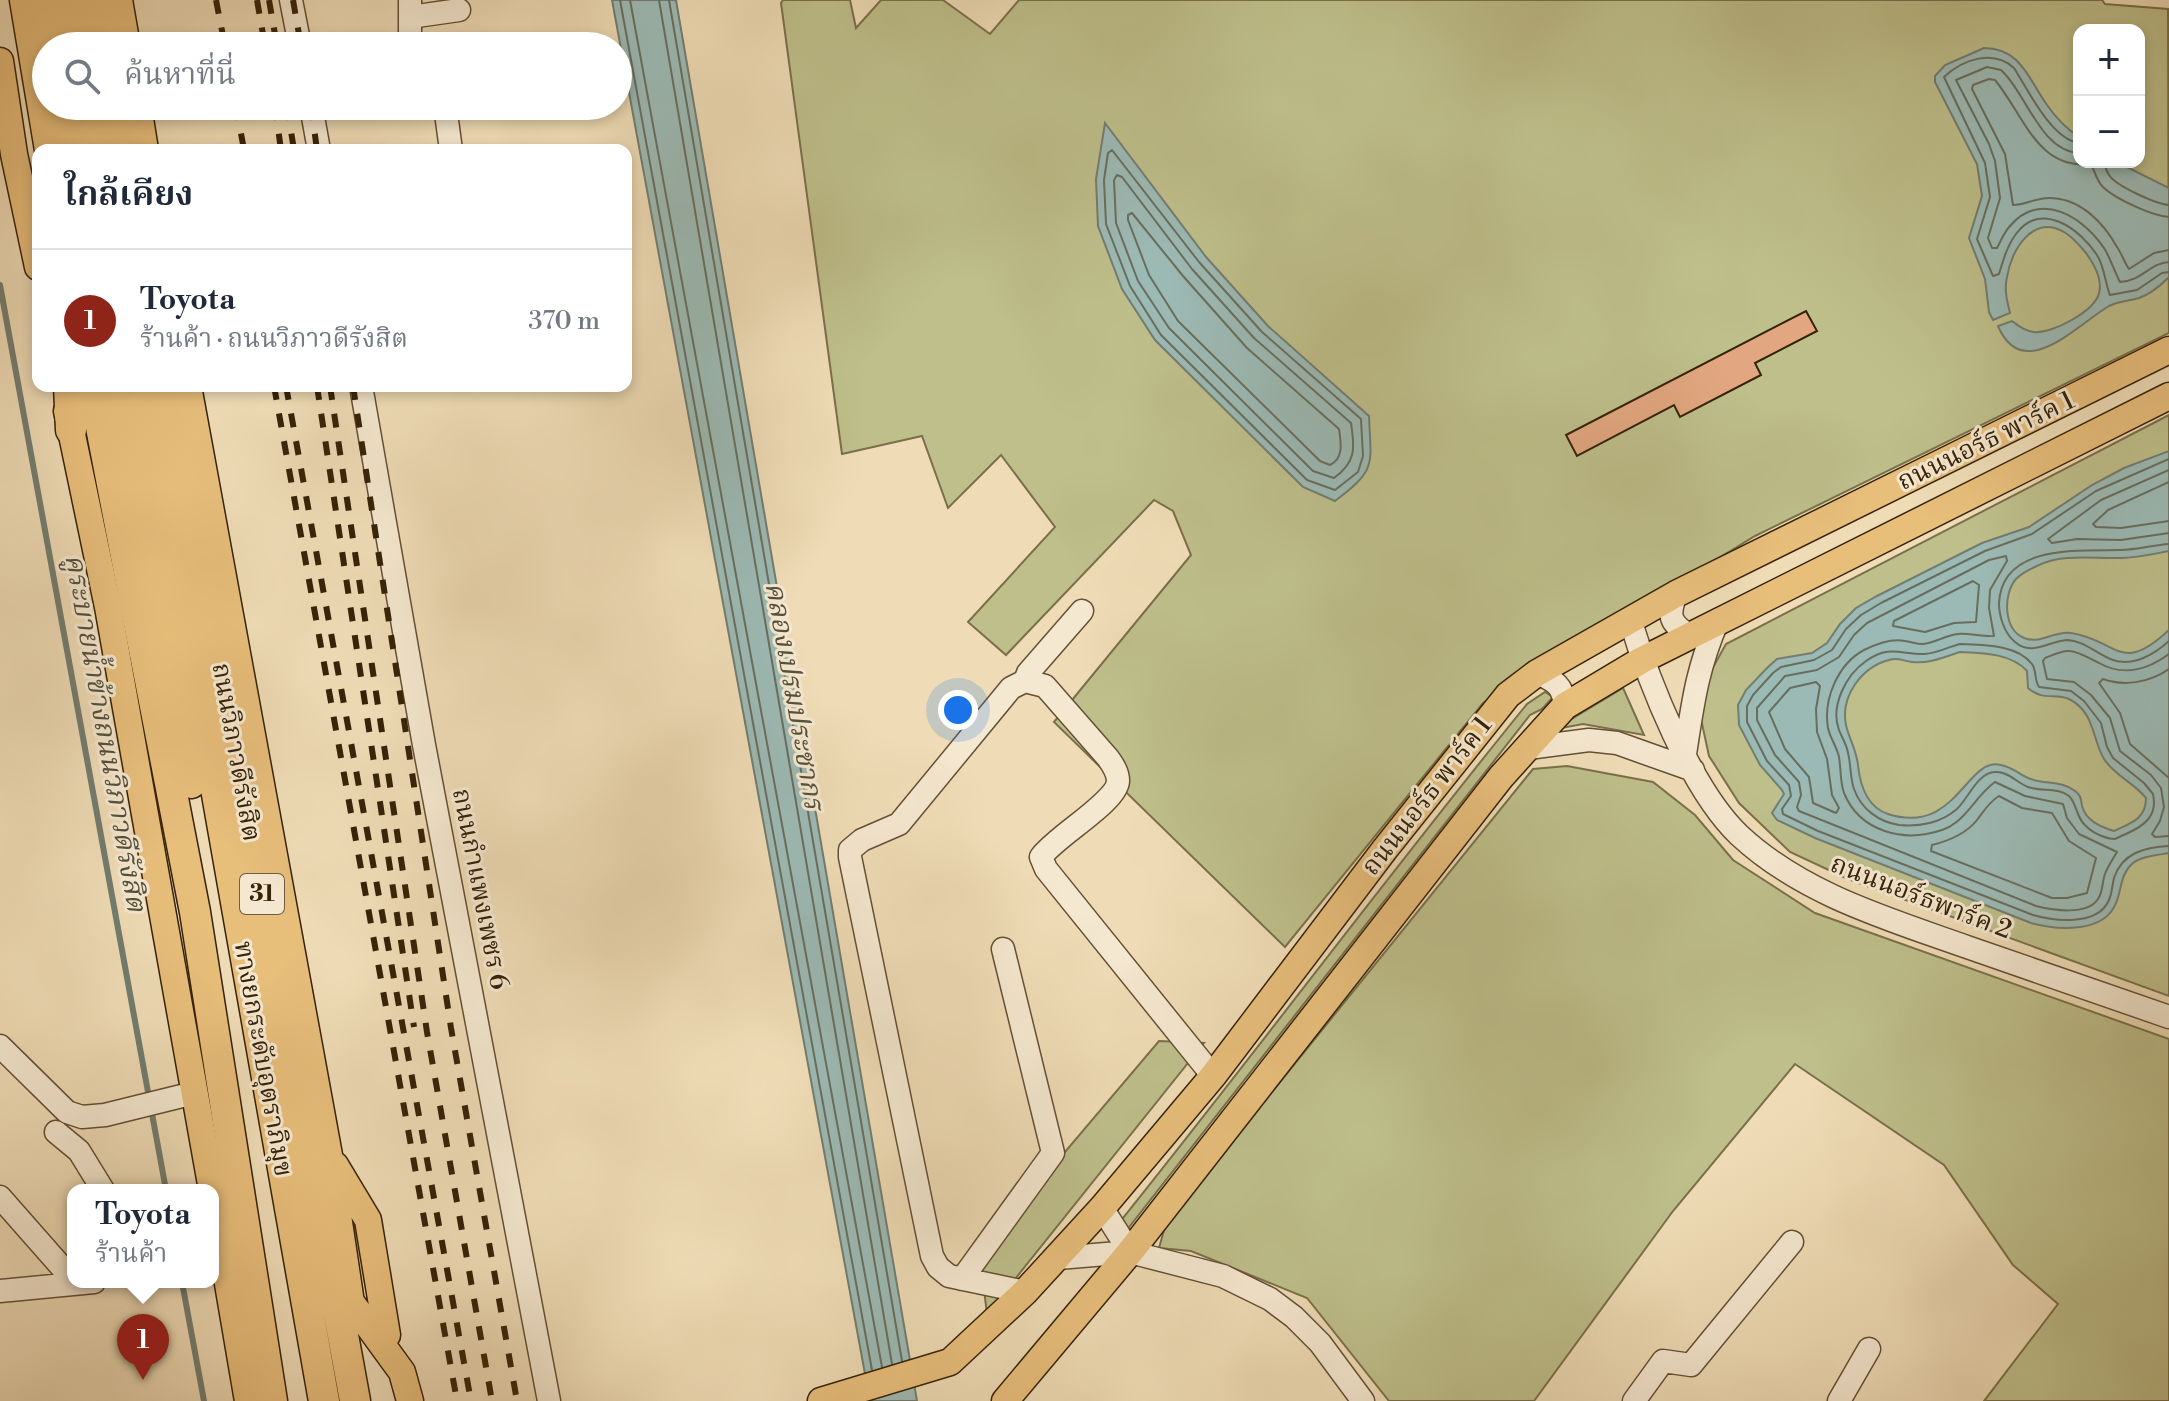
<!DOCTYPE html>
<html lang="th">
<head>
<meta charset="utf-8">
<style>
	:root { --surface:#fff; --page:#f6f6f7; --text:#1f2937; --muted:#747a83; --line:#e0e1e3; --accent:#8f2418 }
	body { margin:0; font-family:"Libre Bodoni","Noto Serif Thai",serif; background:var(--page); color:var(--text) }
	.controls { position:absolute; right:24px; top:24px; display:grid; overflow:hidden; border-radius:16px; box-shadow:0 4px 12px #0003 }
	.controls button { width:72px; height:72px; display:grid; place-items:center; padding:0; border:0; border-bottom:2px solid var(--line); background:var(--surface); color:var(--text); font:40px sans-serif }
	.you { position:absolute; left:958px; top:710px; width:28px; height:28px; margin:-20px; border:6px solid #fff; border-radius:50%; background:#1a73e8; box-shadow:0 0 0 12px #1a73e833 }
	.badge { display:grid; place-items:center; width:52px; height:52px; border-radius:50%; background:var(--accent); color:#fff; font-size:26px; font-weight:700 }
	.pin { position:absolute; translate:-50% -66px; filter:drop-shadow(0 2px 4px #0008) }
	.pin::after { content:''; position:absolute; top:42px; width:28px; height:24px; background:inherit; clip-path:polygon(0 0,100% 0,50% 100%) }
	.popup { position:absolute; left:67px; top:1184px; width:152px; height:104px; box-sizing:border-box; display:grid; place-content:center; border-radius:16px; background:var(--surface); filter:drop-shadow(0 2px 6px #0005); font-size:26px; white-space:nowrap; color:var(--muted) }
	.popup b { font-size:30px; color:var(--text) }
	.popup::after { content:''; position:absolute; left:50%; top:100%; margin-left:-16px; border:16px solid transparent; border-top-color:var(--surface) }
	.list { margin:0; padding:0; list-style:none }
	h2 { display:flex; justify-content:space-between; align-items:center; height:104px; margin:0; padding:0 32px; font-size:34px }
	h2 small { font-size:26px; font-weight:400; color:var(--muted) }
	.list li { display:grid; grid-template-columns:52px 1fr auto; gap:24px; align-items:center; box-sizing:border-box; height:144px; padding:0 32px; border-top:2px solid var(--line) }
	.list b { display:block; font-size:30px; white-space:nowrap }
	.list p { margin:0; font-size:26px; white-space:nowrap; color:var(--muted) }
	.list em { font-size:26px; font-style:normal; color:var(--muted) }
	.icon { flex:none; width:44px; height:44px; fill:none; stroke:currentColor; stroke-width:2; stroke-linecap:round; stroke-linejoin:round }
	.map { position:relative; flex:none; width:2169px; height:1401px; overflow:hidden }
	.search { position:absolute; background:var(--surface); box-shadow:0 4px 12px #0003; left:32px; top:32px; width:600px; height:88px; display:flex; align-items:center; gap:20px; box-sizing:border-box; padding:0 28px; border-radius:44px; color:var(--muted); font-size:30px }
	.panel { position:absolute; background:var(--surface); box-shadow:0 4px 12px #0003; left:32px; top:144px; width:600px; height:248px; border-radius:16px }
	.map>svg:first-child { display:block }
	.green { fill:#bebf8b; stroke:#7a704a; stroke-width:2; fill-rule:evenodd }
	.water { fill:#9cbab5; stroke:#737d70; stroke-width:2; fill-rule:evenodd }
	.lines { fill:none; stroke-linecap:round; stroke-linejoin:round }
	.shore { stroke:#686e5e; stroke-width:2 }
	.stream { stroke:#737d70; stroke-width:6 }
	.building { fill:#e2a780; stroke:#352208; stroke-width:2 }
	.minor-casing { stroke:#645034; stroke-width:25 }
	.major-casing { stroke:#352208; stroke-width:29 }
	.highway-casing { stroke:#352208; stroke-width:33 }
	.minor { stroke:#f5e8d0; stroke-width:22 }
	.major { stroke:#e8be7b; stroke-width:26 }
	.highway { stroke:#e8be7b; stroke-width:30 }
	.rail { stroke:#352208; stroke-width:6; stroke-dasharray:14 14; stroke-linecap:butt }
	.labels { text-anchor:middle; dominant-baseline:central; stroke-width:6; stroke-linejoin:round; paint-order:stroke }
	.shield { fill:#f5e8d0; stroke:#6f5d44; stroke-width:2 }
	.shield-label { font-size:24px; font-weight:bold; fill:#352208 }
	.street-label { font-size:26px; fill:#352208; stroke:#f5e8d0 }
	.water-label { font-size:28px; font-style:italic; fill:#54503c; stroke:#f5e8d0 }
</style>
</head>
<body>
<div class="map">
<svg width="2169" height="1401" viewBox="0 0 2169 1401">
	<rect width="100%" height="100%" fill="#efdcb6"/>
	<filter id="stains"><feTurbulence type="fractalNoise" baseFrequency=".0025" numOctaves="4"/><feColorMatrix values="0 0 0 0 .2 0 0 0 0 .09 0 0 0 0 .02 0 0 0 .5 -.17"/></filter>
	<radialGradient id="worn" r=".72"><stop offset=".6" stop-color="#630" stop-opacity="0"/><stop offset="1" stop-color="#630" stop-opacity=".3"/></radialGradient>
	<path class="green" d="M 783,0 L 850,0 L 856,28 L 881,0 L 943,0 L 990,34 L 1019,0 L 2102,0 L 2105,4 L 2168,9 L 2169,333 L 1755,536 L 1483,703 L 1285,947 L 1054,722 L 1191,555 L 1173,511 L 1154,500 L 1006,655 L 968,622 L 1055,527 L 1001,455 L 948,508 L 922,436 L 842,454 L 781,3 ZM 2079,30 L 2139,30 L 2139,162 L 2079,162 Z
		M 2169,415 L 2169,996 L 1848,879 L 1790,852 L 1739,803 L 1709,756 L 1701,719 L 1706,680 L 1726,644 Z
		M 1623,688 L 1644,735 L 1583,724 L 1562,728 L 1570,720 Z
		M 1545,692 L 1553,697 L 1542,709 L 1530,715 L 1126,1231 L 1119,1223 C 1257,1051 1388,875 1527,704 Z
		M 1567,766 L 1653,782 L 1695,815 L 1733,860 L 1815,913 L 2169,1039 L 2169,1401 L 1984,1401 L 2058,1304 L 2013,1265 L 1944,1165 L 1795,1064 L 1673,1211 L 1534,1401 L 1389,1401 L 1307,1298 L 1191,1251 L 1159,1248 L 1166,1223 L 1533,769 Z
		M 1159,1041 L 1204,1043 L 987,1314 L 981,1265 L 1064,1153 Z"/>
	<path class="water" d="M 612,0 L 676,0 L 917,1401 L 870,1401 Z
		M 1984,48 C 2021,48 2029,80 2047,105 C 2056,118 2067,129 2079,137 L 2079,162 L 2117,162 L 2169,188 L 2169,277 C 2160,286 2151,294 2139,298 C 2129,301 2119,301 2109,306 C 2078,324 2023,385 1998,326 L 2012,321 C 2019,326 2025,331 2034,332 C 2052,334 2095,311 2099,293 C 2103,279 2094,264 2086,253 C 2079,245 2073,237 2064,232 C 2033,214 2011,250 2007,277 C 2004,289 2007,301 2010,313 L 1993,320 L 1989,312 L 1985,279 L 1969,238 L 1982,196 L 1977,164 L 1935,82 L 1935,76 L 1945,65 Z
		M 1105,123 L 1206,257 L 1268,326 L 1369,416 C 1371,466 1377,469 1335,501 L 1303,487 L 1155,340 L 1122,289 L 1098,226 L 1096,179 Z
		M 2169,451 L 2169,551 C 2153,554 2137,558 2121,558 C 2093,559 2063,553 2037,566 C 2030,569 2021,574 2016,579 C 2003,594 2003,629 2024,638 C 2040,645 2055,630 2071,633 C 2118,640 2120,676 2169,630 L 2169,853 C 2158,855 2142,856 2133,863 C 2120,874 2122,889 2116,903 C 2104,934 2056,930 2031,923 L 1815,838 L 1777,820 L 1772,813 L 1784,794 L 1782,790 L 1760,765 L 1739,725 L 1738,705 L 1746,690 L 1767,668 L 1777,659 L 1812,653 L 1827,643 L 1840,624 L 1856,608 L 1877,596 L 1982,543 L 2029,527 L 2092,485 L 2124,468 ZM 1960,652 C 1982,653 2011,653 2027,671 L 2028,688 C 2044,702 2055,692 2069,699 C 2095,712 2092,739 2104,759 C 2114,775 2134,783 2146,798 C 2146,819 2131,823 2114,831 C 2101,827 2086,821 2082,806 C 2081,799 2081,795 2075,791 C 2061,780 2044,785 2028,778 C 2019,774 2012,767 2001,765 C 1966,756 1957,836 1888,814 C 1867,807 1860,785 1858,765 C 1856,748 1849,739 1846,725 C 1840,696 1862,667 1889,660 C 1898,657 1903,661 1912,662 C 1928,664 1945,657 1960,652 Z"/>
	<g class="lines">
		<path class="shore" d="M 620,0 L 872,1370
			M 630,0 L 882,1367
			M 659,0 L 892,1364
			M 669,0 L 902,1361
			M 2079,143 C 2052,140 2028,90 2014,68 C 1994,49 1963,59 1944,77 L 1985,163 L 1990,197 L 1977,239 L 1993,276 L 1999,274 C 2003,261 2007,246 2016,234 C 2041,200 2080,229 2097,255 C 2105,268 2105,283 2110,295 L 2137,290 L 2162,273 L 2169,272
			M 1112,150 L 1199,262 L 1262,332 L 1361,419 L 1363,456 L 1358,472 L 1335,490 L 1307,480 L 1161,335 L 1130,286 L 1106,224 L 1104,180 L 1108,153 Z
			M 2079,153 C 2040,151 2026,92 2001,70 L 1987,67 L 1956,80 L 1989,144 L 1995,161 L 2000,198 L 1988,238 L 1992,248 L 1997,248 C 2001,241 2004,232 2010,226 C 2041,190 2083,217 2104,248 C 2111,259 2114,271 2120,282 C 2142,281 2150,263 2169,262
			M 2105,162 C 2106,168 2105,170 2109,175 C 2116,186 2156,204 2169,205
			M 1117,175 L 1122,177 L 1192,269 L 1254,338 L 1351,423 C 1355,449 1356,462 1334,478 L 1313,471 L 1169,328 L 1138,281 L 1116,223 L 1114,180 Z
			M 1132,213 L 1183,276 L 1247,348 L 1339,429 C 1341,443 1344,458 1330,465 L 1320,461 L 1178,321 L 1149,275 L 1128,220 L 1128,215 Z
			M 2169,217 C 2153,216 2115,199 2103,187 C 2096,180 2095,171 2091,164 C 2037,170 2024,115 1995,80 L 1989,79 L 1973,85 L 1972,89 L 2005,154 L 2013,205 C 2024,205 2036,198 2049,198 C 2080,198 2103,222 2117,247 C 2122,254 2124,262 2129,269 L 2154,253 L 2169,250
			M 2169,459 L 2096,491 L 2032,534 L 1985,551 L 1881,603 L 1861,615 L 1846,629 L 1832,650 L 1814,660 L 1781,667 L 1773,673 L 1753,695 L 1747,706 L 1747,722 L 1767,761 L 1789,785 L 1791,796 L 1782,809 L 1783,814 L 1818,831 L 2033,915 C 2054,921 2096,926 2108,902 C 2112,895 2112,886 2114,878 C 2122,853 2145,847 2169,846
			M 2169,470 L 2101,500 L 2048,539 L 2052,543 L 2077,539 L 2121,540 L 2169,533
			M 2169,482 L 2108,510 L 2093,524 L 2096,527 L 2121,528 L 2169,521
			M 2169,544 C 2153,545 2137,550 2120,550 C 2079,551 2002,544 1999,603 C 1999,616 2004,633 2015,642 C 2032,657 2051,640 2068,640 C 2085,641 2098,655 2113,660 C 2133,667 2155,654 2169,641
			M 2006,556 L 2007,561 L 1990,590 L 1989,608 L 1994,636 C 1983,637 1970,633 1958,634 C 1946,635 1935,643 1923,644 C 1916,644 1912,642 1905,641 C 1892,638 1876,644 1864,650 C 1838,664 1823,699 1828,728 C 1830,738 1837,747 1839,757 C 1841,768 1840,782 1844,793 C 1860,832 1904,843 1942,830 C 1966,822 1975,796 1995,782 L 2025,796 L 2063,804 L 2067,818 L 2079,834 L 2117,852 C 2113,859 2108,866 2105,874 C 2102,882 2103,892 2098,899 C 2087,916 2052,910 2036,906 L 1799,811 L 1797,807 L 1801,795 L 1799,782 L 1775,755 L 1757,720 L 1757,708 L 1785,676 L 1817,670 L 1839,657 L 1854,635 L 1867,623 L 1989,560 Z
			M 1973,581 L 1979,585 L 1976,622 L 1954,623 L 1925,632 L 1893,626 L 1894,621 Z
			M 1960,644 C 1982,645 2017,644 2032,664 C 2037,671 2034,680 2039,687 L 2071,691 L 2084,701 L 2101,723 L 2107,747 L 2113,758 L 2144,783 L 2153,794 C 2158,816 2144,826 2126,834 C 2123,835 2117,838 2115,839 C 2106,839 2093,833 2087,827 C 2076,819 2077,803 2069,796 C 2057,787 2042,792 2028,787 C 2017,783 2008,771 1995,772 C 1978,772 1968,799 1957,809 C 1941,823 1919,827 1899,825 C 1879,822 1861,809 1854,789 C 1850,778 1851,764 1848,753 C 1847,745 1842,738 1839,730 C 1830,706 1846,675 1866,661 C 1890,644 1902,655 1925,654 C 1937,653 1948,647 1960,644 Z
			M 2169,654 C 2147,670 2124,677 2099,663 C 2090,659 2080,652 2070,651 C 2062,650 2053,655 2045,658 L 2043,661 L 2047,679 L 2074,682 L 2091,695 L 2110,718 L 2120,751 L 2151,775 L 2161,788 L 2164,807 L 2160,821 L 2152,834 L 2155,837 L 2169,836
			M 2169,669 C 2150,682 2125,687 2103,679 L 2099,683 L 2120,713 L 2130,744 L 2169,778
			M 1816,682 L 1820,686 L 1816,709 L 1817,732 L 1827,759 L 1832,795 L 1839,808 L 1836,813 L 1813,803 L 1809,777 L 1785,749 L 1769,712 L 1790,688 Z
			M 1999,796 L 2022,808 L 2052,813 L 2069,841 L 2096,858 L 2087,893 L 2067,898 L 2052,898 L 1931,851 L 1932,845 C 1948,841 1966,834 1977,820 C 1984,811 1989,802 1999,796 Z"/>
		<path class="stream" d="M 0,285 L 166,1190
			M 182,1282 L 204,1401"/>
	</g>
	<path class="building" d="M 1806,311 L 1817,331 L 1755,363 L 1761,375 L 1680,417 L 1674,405 L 1577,456 L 1566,435 Z"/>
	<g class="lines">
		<g class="minor-casing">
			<path id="minor" d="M 291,0 L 300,46
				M 410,17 L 459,10
				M 410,46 L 410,0
				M 311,106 L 319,150
				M 445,106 L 451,150
				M 361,386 L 424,745 L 549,1401
				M 1676,594 C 1668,615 1669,623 1689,635
				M 1630,619 C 1649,683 1691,789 1739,835 C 1802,894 1888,919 1967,947 C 2035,970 2102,994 2169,1017
				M 1537,673 C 1555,681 1563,685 1565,706
				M 1025,681 L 1045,686 L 1108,758 C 1113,765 1118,772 1118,781 C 1117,802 1056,836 1041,857 L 1046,869 L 1213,1076
				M 1528,748 L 1589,740 L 1617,743 L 1693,770
				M 1685,754 C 1693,702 1697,669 1718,620
				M 0,1046 L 67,1112 L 82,1117 L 105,1115 L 194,1093
				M 56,1132 L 79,1151 L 103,1190
				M 0,1197 L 73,1280
				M 1102,1208 L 1130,1252
				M 1058,1258 L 1130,1252 L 1223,1276 L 1270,1299 L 1294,1317 L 1320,1343 L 1363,1401
				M 962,1279 L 1053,1153 L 1003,949
				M 0,1291 L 94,1282
				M 1025,1292 L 949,1276 L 938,1267 L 932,1256 L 850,857 L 850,850 L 862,840 L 899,824 L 1011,688 L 1025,681 L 1028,673 L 1082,611
				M 1634,1401 L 1663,1361 L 1691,1365 L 1792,1242
				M 1839,1401 L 1869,1349"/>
		</g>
		<g class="major-casing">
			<path id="major" d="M 119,0 L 127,46
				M 0,61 L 14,154 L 38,267
				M 138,106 L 145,150
				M 188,386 L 329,1155 L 350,1296
				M 67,411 L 108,607 L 212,1190
				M 335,1165 L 368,1220 L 387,1335
				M 213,1196 L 248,1401
				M 351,1302 L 402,1372 L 410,1401
				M 821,1401 L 950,1362 L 1025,1292 L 1102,1208 L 1213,1076 L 1385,849 L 1508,695 L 1537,673 L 1676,594 L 2169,350
				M 1005,1401 L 1130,1252 L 1501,777 L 1565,706 L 1642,660 L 2169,396"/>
		</g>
		<g class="highway-casing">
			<path id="highway" d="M 25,0 L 50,150
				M 52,0 L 60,46
				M 77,0 L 85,46
				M 99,0 L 108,46
				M 71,106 L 79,150
				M 96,106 L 103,150
				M 119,106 L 127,150
				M 69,386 L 71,430
				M 93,386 L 195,912 L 272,1401
				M 121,386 L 191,783
				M 145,386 L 324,1401
				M 170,386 L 355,1401"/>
		</g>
		<use href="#minor" class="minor"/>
		<use href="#major" class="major"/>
		<use href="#highway" class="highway"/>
		<path class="rail" d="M 216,0 L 225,46
			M 257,0 L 265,46
			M 269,0 L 277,46
			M 293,0 L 301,46
			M 236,106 L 244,150
			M 275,106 L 281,150
			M 287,106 L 294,150
			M 311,106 L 317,150
			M 274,386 L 457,1401
			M 286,386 L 471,1401
			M 317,386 L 414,1027
			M 330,386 L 427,1032 L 492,1401
			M 353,386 L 451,1028 L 517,1401"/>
	</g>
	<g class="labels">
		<rect class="shield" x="240" y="874" width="44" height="40" rx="6"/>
		<g class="shield-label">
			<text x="262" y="894">31</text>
		</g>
		<g class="street-label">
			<text transform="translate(1986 441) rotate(-26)">ถนนนอร์ธ พาร์ค 1</text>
			<text transform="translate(236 752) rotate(80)">ถนนวิภาวดีรังสิต</text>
			<text transform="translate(1427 796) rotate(-52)">ถนนนอร์ธ พาร์ค 1</text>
			<text transform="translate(480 889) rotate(79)">ถนนกำแพงเพชร 6</text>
			<text transform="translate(1921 897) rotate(21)">ถนนนอร์ธพาร์ค 2</text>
			<text transform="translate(263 1059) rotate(80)">ทางยกระดับอุตราภิมุข</text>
		</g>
		<g class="water-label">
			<text transform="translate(794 696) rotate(80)">คลองเปรมประชากร</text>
			<text transform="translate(105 733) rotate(80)">คูระบายน้ำข้างถนนวิภาวดีรังสิต</text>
		</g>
	</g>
	<rect width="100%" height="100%" filter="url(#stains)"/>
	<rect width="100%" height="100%" fill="url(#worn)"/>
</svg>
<div class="controls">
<button>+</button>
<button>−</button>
</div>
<div class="you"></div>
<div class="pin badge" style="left:143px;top:1380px">1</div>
<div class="popup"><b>Toyota</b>ร้านค้า</div>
<div class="search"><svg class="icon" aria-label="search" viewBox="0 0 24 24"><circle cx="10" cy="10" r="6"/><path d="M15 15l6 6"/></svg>ค้นหาที่นี่</div>
<section class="panel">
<h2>ใกล้เคียง<small></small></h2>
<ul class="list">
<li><span class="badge">1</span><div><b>Toyota</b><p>ร้านค้า · ถนนวิภาวดีรังสิต</p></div><em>370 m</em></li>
</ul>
</section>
</div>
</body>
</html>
